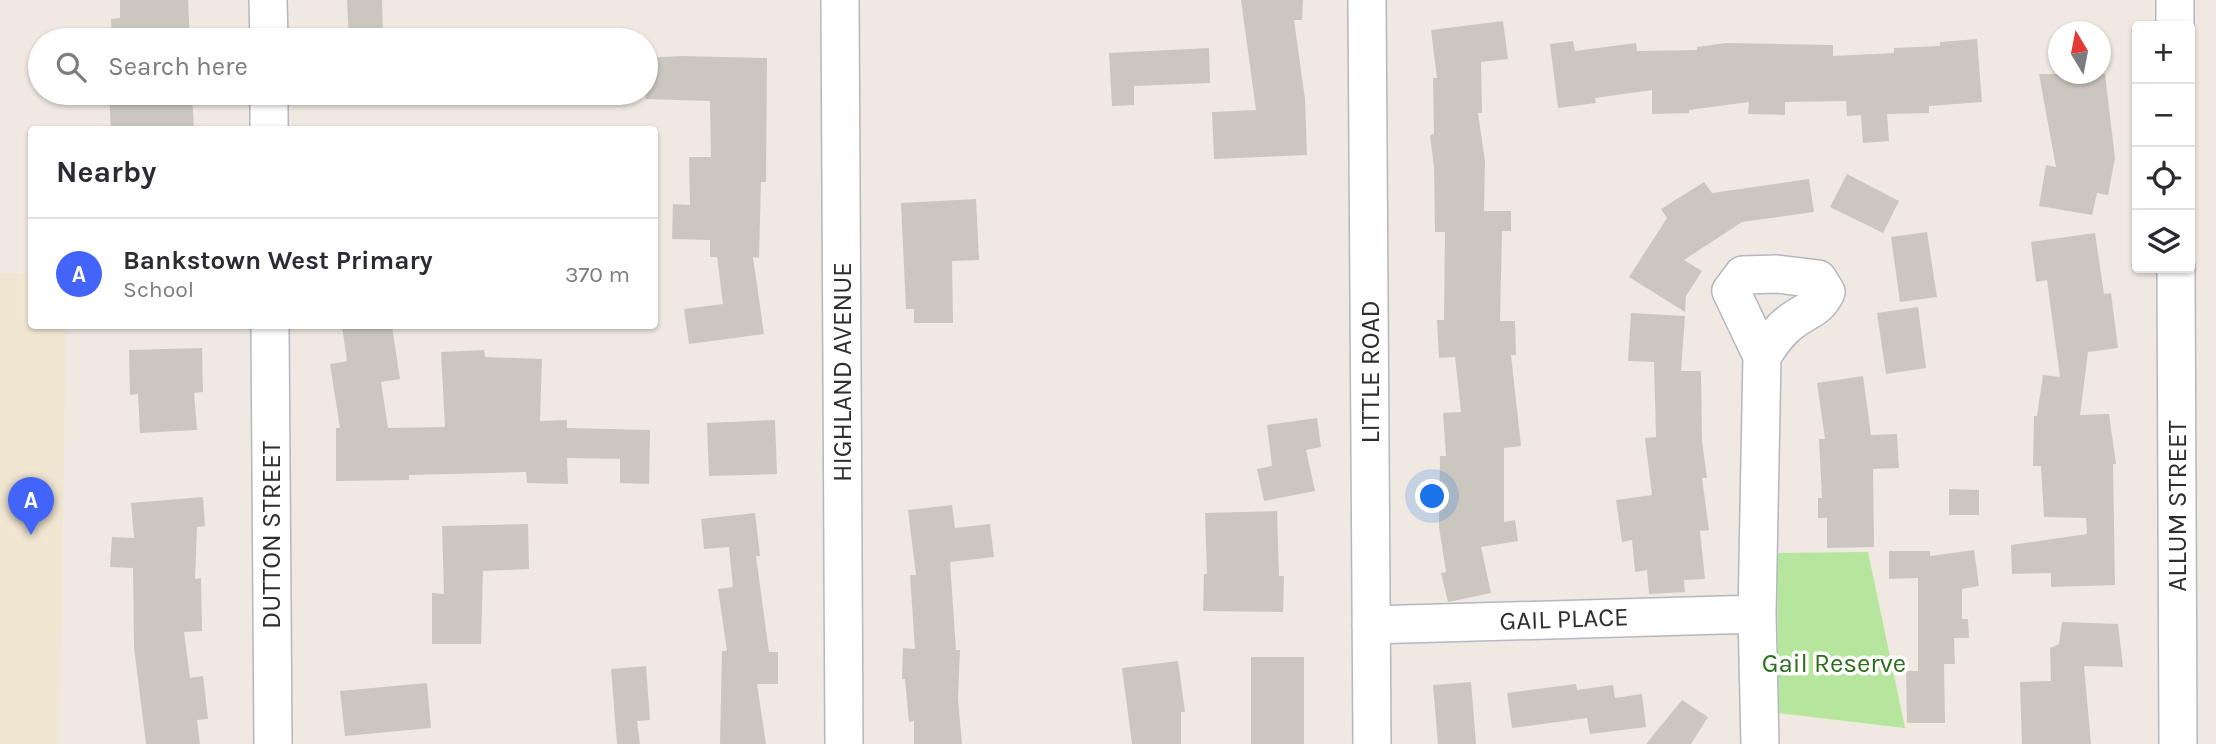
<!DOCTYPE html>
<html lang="en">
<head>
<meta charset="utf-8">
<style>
	:root { --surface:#fff; --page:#f2f2f3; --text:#2b2b33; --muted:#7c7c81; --line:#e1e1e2; --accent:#4264fb }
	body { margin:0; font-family:Karla,sans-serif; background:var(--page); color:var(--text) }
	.controls { position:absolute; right:21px; top:21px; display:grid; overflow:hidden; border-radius:7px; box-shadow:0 2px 5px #0004 }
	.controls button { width:63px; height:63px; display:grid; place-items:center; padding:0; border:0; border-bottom:2px solid var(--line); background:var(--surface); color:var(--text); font:35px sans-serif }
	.compass { position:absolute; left:2048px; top:21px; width:63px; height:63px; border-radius:50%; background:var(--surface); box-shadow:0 2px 5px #0004; rotate:350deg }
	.you { position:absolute; left:1433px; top:497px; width:24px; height:24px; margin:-18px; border:5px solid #fff; border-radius:50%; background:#1a73e8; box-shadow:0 0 0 10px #1a73e833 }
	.badge { display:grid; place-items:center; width:46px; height:46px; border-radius:50%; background:var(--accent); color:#fff; font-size:23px; font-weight:700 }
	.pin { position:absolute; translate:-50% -58px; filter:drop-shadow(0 2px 4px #0008) }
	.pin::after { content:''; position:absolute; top:37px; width:24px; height:21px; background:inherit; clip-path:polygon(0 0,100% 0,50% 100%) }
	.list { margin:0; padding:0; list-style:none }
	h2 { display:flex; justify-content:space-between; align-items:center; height:91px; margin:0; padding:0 28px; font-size:30px }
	h2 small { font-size:23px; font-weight:400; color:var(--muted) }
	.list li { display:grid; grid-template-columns:46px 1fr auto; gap:21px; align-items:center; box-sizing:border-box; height:112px; padding:0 28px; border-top:2px solid var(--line) }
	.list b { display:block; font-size:26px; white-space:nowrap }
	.list p { margin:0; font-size:23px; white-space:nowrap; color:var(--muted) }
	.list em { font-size:23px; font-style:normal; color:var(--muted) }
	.icon { flex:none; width:38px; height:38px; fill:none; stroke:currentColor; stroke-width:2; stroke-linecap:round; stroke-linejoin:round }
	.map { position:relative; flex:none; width:2216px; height:744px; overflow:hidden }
	.search { position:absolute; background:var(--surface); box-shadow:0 2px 5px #0004; left:28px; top:28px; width:630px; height:77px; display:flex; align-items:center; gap:18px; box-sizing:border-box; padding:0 24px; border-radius:38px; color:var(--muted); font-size:26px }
	.panel { position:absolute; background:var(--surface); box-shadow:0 2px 5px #0004; left:28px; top:126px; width:630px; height:203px; border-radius:7px }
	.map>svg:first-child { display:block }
	.education { fill:#f0e6d1 }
	.green { fill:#b6e59e }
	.building { fill:#cbc7bf }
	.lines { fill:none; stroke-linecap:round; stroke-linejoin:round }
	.minor-casing { stroke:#b4b7c1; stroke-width:40 }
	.minor { stroke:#fff; stroke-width:37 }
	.labels { text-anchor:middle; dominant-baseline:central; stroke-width:7; stroke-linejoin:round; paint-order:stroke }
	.street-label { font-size:26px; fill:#2e2e2e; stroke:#fff }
	.park-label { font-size:26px; fill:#2c6e1b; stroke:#fff }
</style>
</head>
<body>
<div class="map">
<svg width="2216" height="744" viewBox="0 0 2216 744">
	<rect width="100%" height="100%" fill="#efe9e1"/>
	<path class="education" d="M 0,273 L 31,273 L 32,326 L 66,326 L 59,744 L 0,744 Z"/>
	<path class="green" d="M 1868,552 L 1905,728 L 1778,713 L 1777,553 Z"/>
	<path class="building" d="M 120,0 L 188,0 L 190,40 L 112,40 L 111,19 L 120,18 Z
		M 347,0 L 382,0 L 383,39 L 349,40 Z
		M 1241,0 L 1303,0 L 1302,20 L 1294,20 L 1305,99 L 1307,155 L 1214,159 L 1212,112 L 1256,110 Z
		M 1503,21 L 1508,59 L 1481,62 L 1482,113 L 1478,113 L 1485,161 L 1484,211 L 1511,211 L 1511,231 L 1502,231 L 1500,321 L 1515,321 L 1516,355 L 1511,355 L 1521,446 L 1504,448 L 1504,522 L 1515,520 L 1518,541 L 1481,547 L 1491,593 L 1448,602 L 1441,573 L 1446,572 L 1439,527 L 1440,456 L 1446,456 L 1443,413 L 1461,412 L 1455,357 L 1439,358 L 1437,320 L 1444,320 L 1445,232 L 1435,232 L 1434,167 L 1430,135 L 1434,134 L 1433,78 L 1437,78 L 1431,30 Z
		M 1977,39 L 1982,102 L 1929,106 L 1929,113 L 1887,114 L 1889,141 L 1863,143 L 1861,115 L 1847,116 L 1846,101 L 1785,102 L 1785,115 L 1748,114 L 1749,102 L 1689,110 L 1689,113 L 1652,114 L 1652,90 L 1595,98 L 1596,103 L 1558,108 L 1550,44 L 1573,41 L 1575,51 L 1636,43 L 1637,51 L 1697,50 L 1697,47 L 1726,43 L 1833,45 L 1833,56 L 1894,53 L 1894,48 L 1940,46 L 1940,42 Z
		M 1209,48 L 1210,83 L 1134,86 L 1134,105 L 1112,106 L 1109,53 Z
		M 681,56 L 767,58 L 766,182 L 761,182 L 759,258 L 753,257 L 764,334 L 689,344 L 684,309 L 723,304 L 717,257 L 710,257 L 710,240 L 672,239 L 673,204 L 690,205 L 689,157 L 711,157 L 710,101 L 646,99 L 646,58 Z
		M 2039,74 L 2105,74 L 2115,158 L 2108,195 L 2097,193 L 2092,215 L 2039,206 L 2046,165 L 2056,167 Z
		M 109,93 L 192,93 L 194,130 L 111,130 Z
		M 1847,174 L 1899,201 L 1883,233 L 1830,207 Z
		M 1809,179 L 1814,212 L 1742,222 L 1684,260 L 1702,271 L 1686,296 L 1685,312 L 1629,277 L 1667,218 L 1661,209 L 1704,182 L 1712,193 Z
		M 976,199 L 979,260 L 952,261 L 953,323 L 914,323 L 914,309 L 906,309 L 901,203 Z
		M 1927,232 L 1937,297 L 1900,302 L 1891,237 Z
		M 2095,233 L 2104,294 L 2111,293 L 2118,348 L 2088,352 L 2080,415 L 2109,414 L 2116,464 L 2113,464 L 2115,585 L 2051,587 L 2051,573 L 2012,574 L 2011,545 L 2087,534 L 2086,518 L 2044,517 L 2041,466 L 2033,466 L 2034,416 L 2037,416 L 2043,375 L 2060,377 L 2047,280 L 2036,282 L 2031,242 Z
		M 1918,307 L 1926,368 L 1886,374 L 1877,313 Z
		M 1631,313 L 1685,316 L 1681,371 L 1701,371 L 1702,441 L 1707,478 L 1702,478 L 1709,530 L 1700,531 L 1705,579 L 1684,580 L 1685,592 L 1649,594 L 1647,570 L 1635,572 L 1632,540 L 1622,542 L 1616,500 L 1652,495 L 1645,438 L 1656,437 L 1654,362 L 1628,361 Z
		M 342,326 L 392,326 L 400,379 L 381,382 L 388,428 L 445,427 L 441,352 L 484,350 L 485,357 L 542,359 L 540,421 L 567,420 L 567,428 L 650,430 L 649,484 L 620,483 L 620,459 L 567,458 L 568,484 L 527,483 L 526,472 L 409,475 L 409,480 L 336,481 L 336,428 L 340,428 L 330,364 L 347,361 Z
		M 202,348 L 203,392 L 194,393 L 197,430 L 140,433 L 138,394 L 130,395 L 129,350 Z
		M 1863,376 L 1871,435 L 1897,434 L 1899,468 L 1873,469 L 1874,547 L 1827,548 L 1827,518 L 1818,518 L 1818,498 L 1822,498 L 1819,439 L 1825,439 L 1817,383 Z
		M 1317,418 L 1321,447 L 1306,450 L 1315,491 L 1264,501 L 1257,469 L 1272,466 L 1267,425 Z
		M 775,420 L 777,474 L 709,476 L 707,423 Z
		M 1949,489 L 1979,490 L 1979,515 L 1949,515 Z
		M 203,497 L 205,526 L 197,527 L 195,579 L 201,578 L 202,631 L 184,632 L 190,678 L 203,676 L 208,719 L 197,720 L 200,744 L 146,744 L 134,647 L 133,568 L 110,567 L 112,537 L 134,538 L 131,503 Z
		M 952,505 L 955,528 L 990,524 L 994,557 L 950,562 L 956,650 L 960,650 L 958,699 L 962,744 L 914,744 L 914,721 L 909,722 L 905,679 L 902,679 L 903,648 L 915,649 L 910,575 L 916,575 L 908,510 Z
		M 1277,511 L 1279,576 L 1284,576 L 1283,612 L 1203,611 L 1204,574 L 1207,574 L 1205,513 Z
		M 755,513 L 760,556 L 756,556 L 769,652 L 778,652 L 778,684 L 757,684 L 766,744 L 720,744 L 722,651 L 727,651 L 718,589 L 733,587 L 729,547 L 704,549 L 701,519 Z
		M 528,524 L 529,569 L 483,571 L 481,644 L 432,644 L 432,593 L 444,594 L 442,526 Z
		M 1974,550 L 1979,586 L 1962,589 L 1962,619 L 1968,619 L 1969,638 L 1954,638 L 1955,664 L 1944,664 L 1945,723 L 1907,723 L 1906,671 L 1918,671 L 1918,578 L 1889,579 L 1889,551 L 1930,551 L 1930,556 Z
		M 2062,622 L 2118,624 L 2123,667 L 2084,666 L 2091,744 L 2022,744 L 2020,682 L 2051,681 L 2050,648 L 2059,644 Z
		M 1251,657 L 1304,657 L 1304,744 L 1251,744 Z
		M 1178,661 L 1185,712 L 1181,712 L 1181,744 L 1132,744 L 1122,668 Z
		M 646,666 L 650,720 L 637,721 L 640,744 L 617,744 L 611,669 Z
		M 1471,682 L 1476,744 L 1438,744 L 1433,685 Z
		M 427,683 L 431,728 L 345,736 L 340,691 Z
		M 1576,684 L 1577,690 L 1613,685 L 1615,698 L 1642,694 L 1646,727 L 1590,734 L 1587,718 L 1512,728 L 1507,693 Z
		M 1682,700 L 1708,717 L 1691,744 L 1646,744 Z"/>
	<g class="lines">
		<g class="minor-casing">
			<path id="minor" d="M 268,0 L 269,40
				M 840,0 L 844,744
				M 1367,0 L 1372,744
				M 2175,0 L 2175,26
				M 269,93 L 269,130
				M 2176,268 L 2178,744
				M 270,326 L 273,744
				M 1371,625 L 1757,614
				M 1760,744 L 1757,614 L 1762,356 L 1731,291 L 1743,275 L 1777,274 L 1818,279 L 1826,292 C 1818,309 1807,310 1792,321 C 1779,330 1771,343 1762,356"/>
		</g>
		<use href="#minor" class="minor"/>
	</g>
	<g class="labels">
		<g class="street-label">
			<text transform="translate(842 372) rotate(-90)">HIGHLAND AVENUE</text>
			<text transform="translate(1370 372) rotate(-90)">LITTLE ROAD</text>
			<text transform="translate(2177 506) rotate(-90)">ALLUM STREET</text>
			<text transform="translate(271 535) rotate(-90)">DUTTON STREET</text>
			<text transform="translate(1564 619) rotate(-2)">GAIL PLACE</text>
		</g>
		<g class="park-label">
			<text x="1834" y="663">Gail Reserve</text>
		</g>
	</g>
</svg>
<div class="controls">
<button>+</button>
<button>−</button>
<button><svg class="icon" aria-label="locate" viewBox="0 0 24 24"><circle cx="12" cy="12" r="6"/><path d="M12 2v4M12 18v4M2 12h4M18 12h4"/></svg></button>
<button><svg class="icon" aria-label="layers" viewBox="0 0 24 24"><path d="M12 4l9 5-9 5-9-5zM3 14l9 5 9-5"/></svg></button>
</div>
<svg class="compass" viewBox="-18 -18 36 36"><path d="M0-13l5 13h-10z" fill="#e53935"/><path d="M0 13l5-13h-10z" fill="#7c7c81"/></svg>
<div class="you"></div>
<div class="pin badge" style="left:31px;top:535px">A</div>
<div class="search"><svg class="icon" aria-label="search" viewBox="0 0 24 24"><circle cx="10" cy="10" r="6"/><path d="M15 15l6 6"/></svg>Search here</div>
<section class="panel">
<h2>Nearby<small></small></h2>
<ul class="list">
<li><span class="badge">A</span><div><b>Bankstown West Primary</b><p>School</p></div><em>370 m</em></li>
</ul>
</section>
</div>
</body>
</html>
